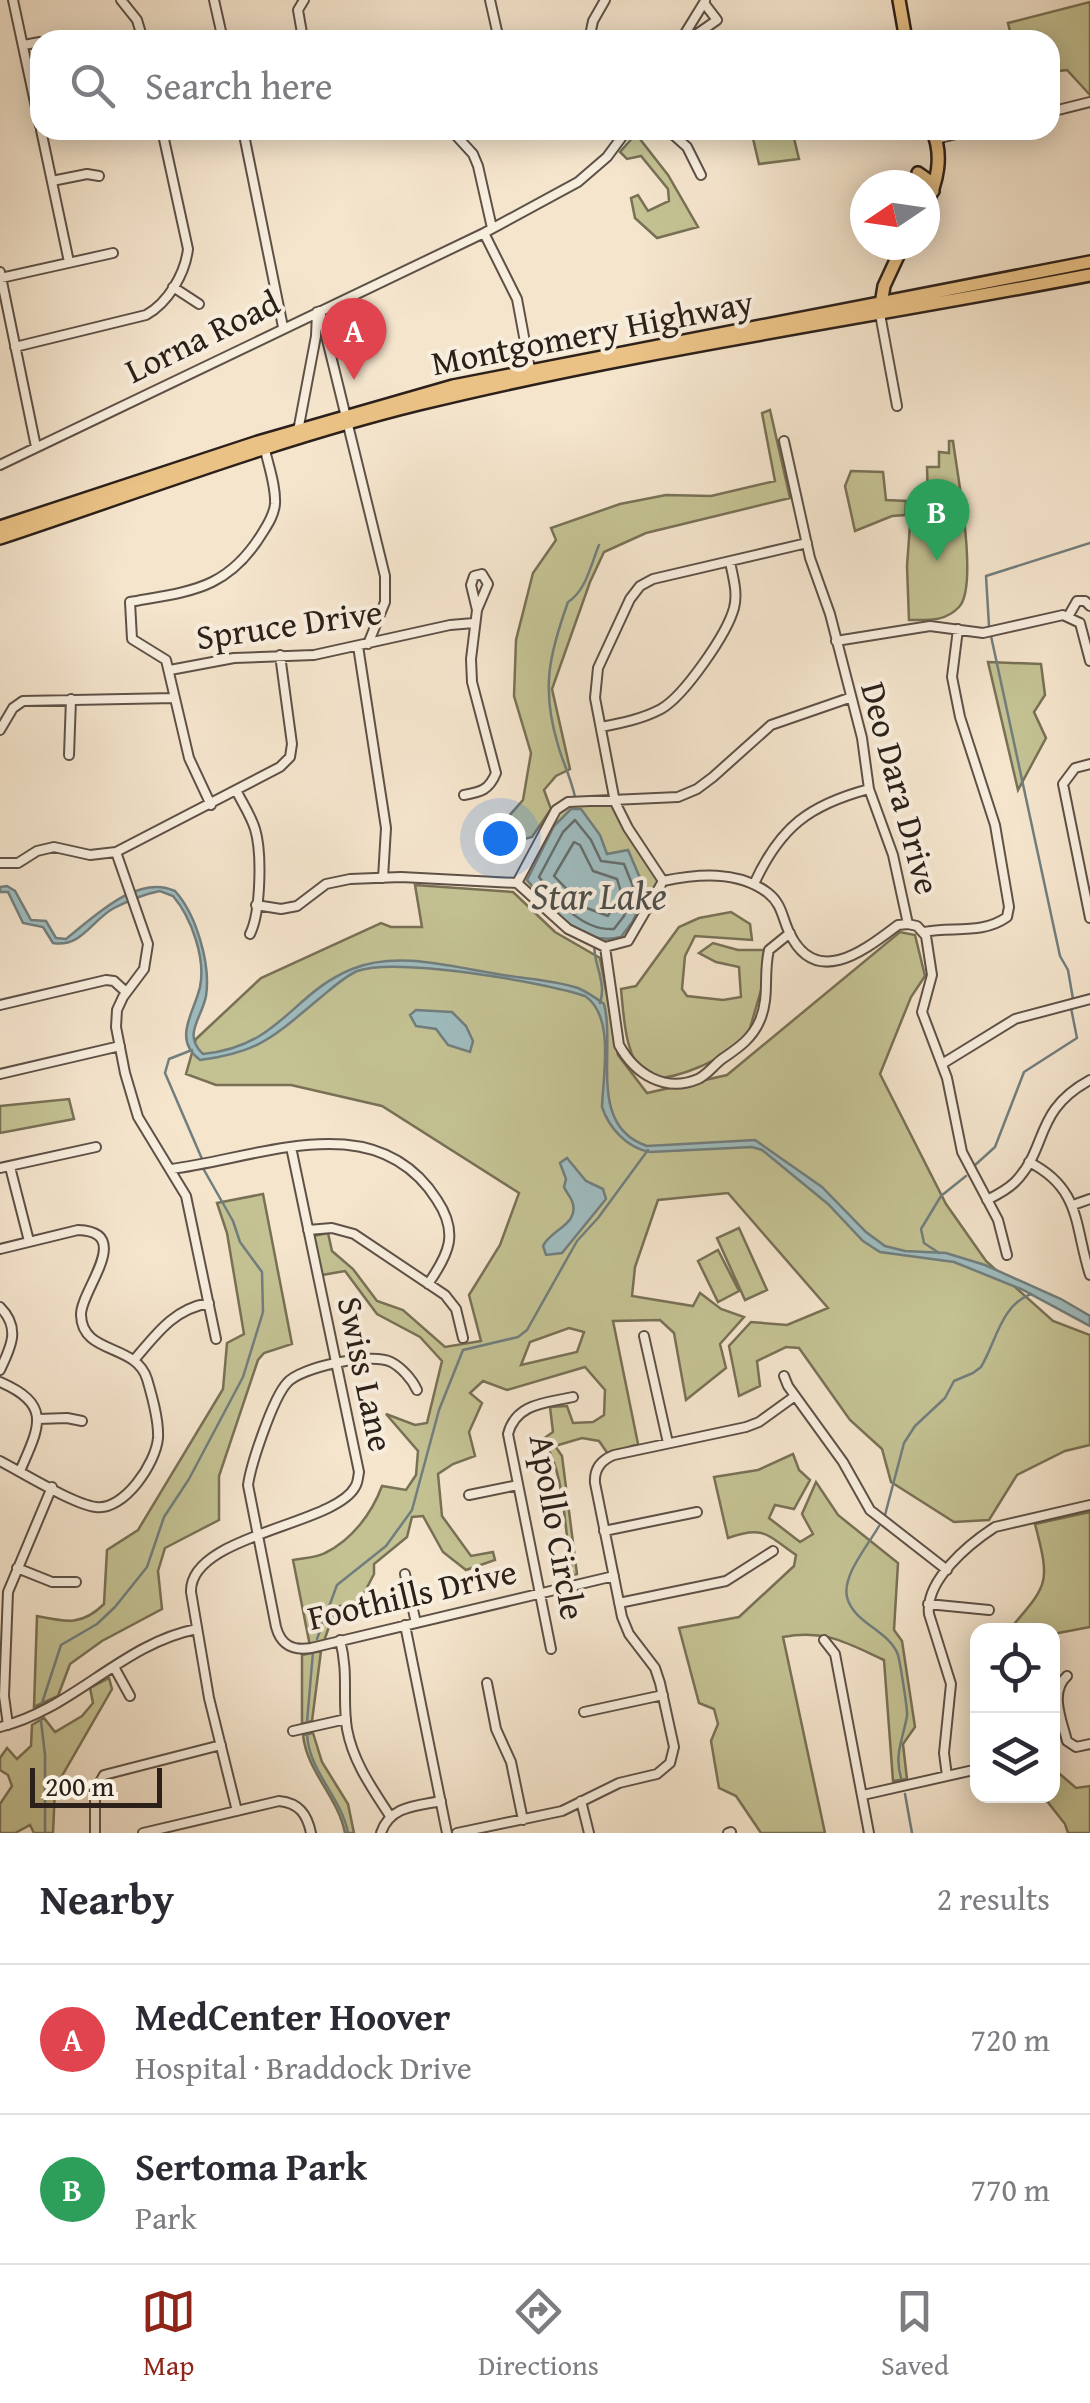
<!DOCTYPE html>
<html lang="en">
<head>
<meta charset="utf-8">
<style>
	:root { --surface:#fff; --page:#f7f7f7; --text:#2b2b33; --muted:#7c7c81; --line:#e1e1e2; --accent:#8f2418 }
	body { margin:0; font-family:"Gentium Book Plus",serif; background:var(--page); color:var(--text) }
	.controls { position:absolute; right:30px; bottom:30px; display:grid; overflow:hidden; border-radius:20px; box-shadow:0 5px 25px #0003 }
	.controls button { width:90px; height:90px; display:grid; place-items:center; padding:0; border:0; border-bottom:2px solid var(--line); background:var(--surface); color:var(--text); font:50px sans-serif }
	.compass { position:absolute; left:850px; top:170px; width:90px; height:90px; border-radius:50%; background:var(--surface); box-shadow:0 5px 25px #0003; rotate:257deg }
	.scale { position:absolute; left:30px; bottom:25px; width:132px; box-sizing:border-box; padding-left:10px; border:5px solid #2b201a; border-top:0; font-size:28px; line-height:35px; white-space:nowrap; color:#2b201a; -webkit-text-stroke:8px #f8eede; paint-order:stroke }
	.you { position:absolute; left:500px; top:838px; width:35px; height:35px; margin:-25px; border:8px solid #fff; border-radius:50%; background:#1a73e8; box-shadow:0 0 0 15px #1a73e833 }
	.badge { display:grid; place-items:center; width:65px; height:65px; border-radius:50%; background:var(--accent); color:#fff; font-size:32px; font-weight:700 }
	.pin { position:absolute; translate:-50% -82px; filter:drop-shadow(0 2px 5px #0008) }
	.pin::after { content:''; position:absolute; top:52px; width:35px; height:30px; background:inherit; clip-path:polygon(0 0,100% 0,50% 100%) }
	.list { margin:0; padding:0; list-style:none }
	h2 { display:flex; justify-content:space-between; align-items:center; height:130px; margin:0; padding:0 40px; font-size:42px }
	h2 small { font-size:32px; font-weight:400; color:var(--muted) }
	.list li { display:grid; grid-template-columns:65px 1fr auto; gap:30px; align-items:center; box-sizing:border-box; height:150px; padding:0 40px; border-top:2px solid var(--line) }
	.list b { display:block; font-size:38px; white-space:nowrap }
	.list p { margin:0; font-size:32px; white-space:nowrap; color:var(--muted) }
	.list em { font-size:32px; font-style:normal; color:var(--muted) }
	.icon { flex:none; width:55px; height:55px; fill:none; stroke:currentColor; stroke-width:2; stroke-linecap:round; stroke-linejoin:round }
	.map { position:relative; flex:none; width:1090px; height:1833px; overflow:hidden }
	.search { position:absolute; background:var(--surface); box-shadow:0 5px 25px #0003; left:30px; right:30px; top:30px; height:110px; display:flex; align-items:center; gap:25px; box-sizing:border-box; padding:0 35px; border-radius:30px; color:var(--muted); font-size:38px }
	.sheet { height:430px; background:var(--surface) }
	nav { display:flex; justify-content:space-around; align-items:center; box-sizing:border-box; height:140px; border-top:2px solid var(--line); background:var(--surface); font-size:28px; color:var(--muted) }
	nav a { display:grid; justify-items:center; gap:5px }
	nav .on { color:var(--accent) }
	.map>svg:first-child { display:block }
	.green { fill:#c4c293; stroke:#787156; stroke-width:2.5; fill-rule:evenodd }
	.water { fill:#9fbdc0; stroke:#717e7e; stroke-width:2.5 }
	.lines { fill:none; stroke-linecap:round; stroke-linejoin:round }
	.shore { stroke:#656e6d; stroke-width:2.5 }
	.stream { stroke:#717e7e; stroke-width:2.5 }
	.minor-casing { stroke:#5e5147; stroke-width:12 }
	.major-casing { stroke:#2b201a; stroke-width:16 }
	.minor { stroke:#f8eede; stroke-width:8 }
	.major { stroke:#eac286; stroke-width:11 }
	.labels { text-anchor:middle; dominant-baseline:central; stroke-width:8; stroke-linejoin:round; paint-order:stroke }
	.street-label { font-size:35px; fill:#2b201a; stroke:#f8eede }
	.water-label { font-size:38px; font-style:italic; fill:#4e4f4c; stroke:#f8eede }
</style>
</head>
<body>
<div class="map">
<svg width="1090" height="1833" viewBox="0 0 1090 1833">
	<rect width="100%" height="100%" fill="#f5e5cd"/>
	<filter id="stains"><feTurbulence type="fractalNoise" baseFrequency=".002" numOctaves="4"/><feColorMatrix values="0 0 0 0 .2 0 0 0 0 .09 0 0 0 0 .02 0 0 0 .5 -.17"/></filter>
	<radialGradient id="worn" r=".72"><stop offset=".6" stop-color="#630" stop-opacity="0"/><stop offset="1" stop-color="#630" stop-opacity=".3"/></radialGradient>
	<path class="green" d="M 1090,2 L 1090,95 L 1067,70 L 1050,72 L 1050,40 L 1012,40 L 1008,23 Z
		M 751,130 L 792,130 L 799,159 L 759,164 Z
		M 636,134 L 668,175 L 698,227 L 657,238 L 635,218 L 631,198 L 638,195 L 648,211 L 669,201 L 668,189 L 641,156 L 627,159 L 620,152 Z
		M 770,410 L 790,498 L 646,533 L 604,552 L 590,582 L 552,689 L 570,769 L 556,776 L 544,790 L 551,809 L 532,837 L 499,846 L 493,834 L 523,800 L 531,753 L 514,696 L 516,640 L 533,573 L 556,540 L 551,528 L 620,504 L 666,495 L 711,496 L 775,481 L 762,413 Z
		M 949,441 L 953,441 C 957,473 979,586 959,607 C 945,622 928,620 909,620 L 907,566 L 912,498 L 928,498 L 927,467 L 939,467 L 939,452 L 949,453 Z
		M 851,471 L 883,472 L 886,500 L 906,501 L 905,515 L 892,516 L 855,531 L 845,486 Z
		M 988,662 L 1041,664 L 1045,695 L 1034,712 L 1046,738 L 1018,790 Z
		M 584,802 L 613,806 L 660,883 C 656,890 650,896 646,903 C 640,912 639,924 633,932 C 604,971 541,902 520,882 L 557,813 L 567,805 Z
		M 415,885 L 513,892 L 555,932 L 600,958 L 618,1055 L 647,1093 L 727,1075 L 900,932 L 915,935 L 925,976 L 911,997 L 880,1074 L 946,1204 L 986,1261 L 1053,1321 L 1090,1335 L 1090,1445 L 1065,1451 L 1017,1475 L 989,1520 L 954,1522 L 891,1482 L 882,1449 L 850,1420 L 799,1348 L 786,1347 L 757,1361 L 760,1386 L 739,1396 L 729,1346 L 751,1322 L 787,1325 L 828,1308 L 728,1193 L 658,1200 L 635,1267 L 632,1296 L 693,1306 L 700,1293 L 721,1309 L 744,1317 L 720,1344 L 726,1368 L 686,1400 L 674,1333 L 660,1320 L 613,1321 L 638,1444 L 608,1454 L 599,1441 L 582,1438 L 555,1446 L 562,1456 L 577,1574 L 573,1575 C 563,1531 567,1477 543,1439 L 553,1432 L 550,1407 L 567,1406 L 573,1423 L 593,1422 L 604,1415 L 605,1390 L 585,1367 L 507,1390 L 483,1381 L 470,1393 L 482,1403 L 469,1432 L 475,1456 L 453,1464 L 438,1474 L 442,1516 L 471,1556 L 493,1552 L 495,1560 L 466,1570 L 443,1552 L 423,1516 L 412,1517 L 407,1537 L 374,1564 L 374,1574 L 360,1601 L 336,1607 L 324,1641 L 310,1646 L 293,1560 C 303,1558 316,1558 325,1553 C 352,1540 372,1513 382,1486 L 406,1490 L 416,1475 L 418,1451 L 386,1414 L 415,1425 L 427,1423 L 442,1361 L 420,1337 L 377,1314 L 345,1271 L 322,1275 L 313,1236 L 328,1233 L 332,1251 L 353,1269 L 377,1301 L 403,1310 L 445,1347 L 481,1341 L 469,1295 L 500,1245 L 519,1193 L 382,1106 L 291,1085 L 216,1085 L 186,1074 L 196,1039 L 261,978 L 381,923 L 391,927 L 422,927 ZM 569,1328 L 584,1332 L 577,1352 L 521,1365 L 530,1342 Z
		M 731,912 L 750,924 L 752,940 L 695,936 L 685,956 L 682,989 L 687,996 L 723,1000 L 741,997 L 739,967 L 716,962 L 699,953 L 713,943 L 738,950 L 764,950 L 764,980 L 746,1042 C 714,1061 686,1077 648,1080 C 625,1057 624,1020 621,989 L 636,986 L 679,927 L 699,918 Z
		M 69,1099 L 74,1119 L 0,1133 L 0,1106 Z
		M 263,1194 L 292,1344 L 264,1353 L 258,1360 L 219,1476 L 219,1520 L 165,1548 L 158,1571 L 162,1609 L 102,1641 L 70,1664 L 58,1696 L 34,1707 L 37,1616 C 66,1622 82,1626 104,1604 L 107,1550 L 138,1530 L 223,1389 L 227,1343 L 244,1334 L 227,1233 L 217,1203 Z
		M 739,1228 L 767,1290 L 745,1300 L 717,1238 Z
		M 718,1250 L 739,1291 L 718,1302 L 698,1261 Z
		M 793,1454 L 799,1470 L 810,1480 L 794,1509 L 775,1505 L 769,1518 L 800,1542 L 813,1534 L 802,1514 L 816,1482 L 838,1515 L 898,1563 L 894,1630 L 902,1641 L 915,1727 L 903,1744 L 907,1779 L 893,1781 L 884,1660 C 847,1643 825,1629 783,1637 L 825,1833 L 761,1833 L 736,1796 L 719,1788 L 711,1741 L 718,1724 L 714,1709 L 699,1703 L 679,1628 L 739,1617 L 794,1566 L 796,1555 C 767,1535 764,1525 728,1538 L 714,1477 L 758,1470 Z
		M 1090,1512 L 1090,1627 L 1053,1634 L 1052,1630 L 1009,1630 C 1048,1584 1051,1585 1035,1524 Z
		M 321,1651 L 312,1721 L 302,1724 L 302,1655 Z
		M 109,1678 L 112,1689 L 55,1788 L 53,1833 L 34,1833 L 30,1825 L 15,1833 L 0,1833 L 0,1804 L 12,1786 L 8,1775 L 0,1770 L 0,1758 L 7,1748 L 17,1759 L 31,1746 L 32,1725 L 44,1718 L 55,1732 L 82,1716 L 93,1703 L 90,1688 Z
		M 313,1733 L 322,1762 L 348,1804 L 354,1833 L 345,1833 C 338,1797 307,1772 303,1735 Z
		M 1053,1768 L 1076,1788 L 1090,1786 L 1090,1833 L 1068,1833 L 1065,1824 L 1043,1796 L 1052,1796 Z"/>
	<path class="water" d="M 571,809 L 581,809 L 600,835 L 607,854 L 628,850 L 646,892 L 633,921 L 621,937 C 581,948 550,907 527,880 L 554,826 Z
		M 7,886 L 15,891 L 31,920 L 46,921 L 56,938 L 66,939 C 93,918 137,873 175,891 C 196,914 211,964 206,996 C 202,1018 182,1035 203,1054 C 281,1046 291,994 352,969 C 399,950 455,968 503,975 C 527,979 554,980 578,988 C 587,992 596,998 604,1004 C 616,1051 587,1126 647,1146 L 755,1140 L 822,1187 L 866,1232 L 885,1246 L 905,1251 L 946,1253 L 985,1265 L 1061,1299 L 1090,1316 L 1090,1326 L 1021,1289 L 954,1262 L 880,1252 L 863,1241 L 828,1204 L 762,1150 L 752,1147 L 650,1152 C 627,1148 609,1128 602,1107 C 603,1075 615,1016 585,996 C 543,982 397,957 357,971 C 344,977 331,989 320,998 C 274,1036 261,1052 200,1060 C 172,1039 194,1013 200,987 C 206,958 191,917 173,896 L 160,891 C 144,894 128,901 114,908 C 92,920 81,948 53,943 L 43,927 L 23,923 L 8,892 L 0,892 L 0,887 Z
		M 416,1010 L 452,1012 L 466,1026 L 473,1041 L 470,1052 L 448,1045 L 436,1029 L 416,1026 L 410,1015 Z
		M 567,1158 L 586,1181 L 603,1189 L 606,1199 L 562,1253 L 546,1255 L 543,1246 C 550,1230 581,1224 572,1201 C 570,1196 566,1192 564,1187 L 566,1179 L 560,1163 Z"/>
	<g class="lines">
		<path class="shore" d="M 575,820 L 591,840 L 601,861 L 624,864 L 634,889 L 624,916 L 614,929 C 581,931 557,900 539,877 L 563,832 Z
			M 574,842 L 580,845 L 593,871 L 617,879 L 621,892 L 608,916 L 584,907 L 554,876 Z"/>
		<path class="stream" d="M 989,626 L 986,576 L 1090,543
			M 991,636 L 1060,956 L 1068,970 L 1073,999
			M 575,797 C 571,778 563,763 558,745 C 541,689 549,655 568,602 C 586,591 591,564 599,545
			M 596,938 C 589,958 608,980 600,1003
			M 192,1050 L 169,1059 L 165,1073 L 202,1159
			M 974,1166 L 995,1147 L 1024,1072 L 1077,1038 L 1071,1008
			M 939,1253 L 924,1243 L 921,1229 L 941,1196 L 966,1176
			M 885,1515 L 904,1443 L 915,1426 L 945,1398 L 954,1381 L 973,1373 L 981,1367 C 996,1342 1001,1305 1031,1294
			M 879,1526 C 869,1544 842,1575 847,1597 C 853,1623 890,1631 898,1655 C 900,1662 908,1711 907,1716 C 903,1739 894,1754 901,1778
			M 317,1639 L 337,1585 L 386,1546 L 412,1510 L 439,1410 L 463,1350 L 518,1337 L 527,1330 L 577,1241 L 598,1218 L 648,1150
			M 42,1703 L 61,1645 L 97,1624 L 115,1607 L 147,1567 L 164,1517 L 189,1479 L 243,1377 L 263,1312 L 262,1272 L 240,1242 L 233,1221 L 204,1170
			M 41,1721 L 45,1755 L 45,1833
			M 307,1722 L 313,1652
			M 307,1733 C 308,1771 341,1796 348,1833
			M 905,1794 L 912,1833"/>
		<g class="minor-casing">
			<path id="minor" d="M 13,0 L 40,126
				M 121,0 L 137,20 L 143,40
				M 214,0 L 223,40
				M 490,0 L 499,40
				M 302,33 L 298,10 L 304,0
				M 47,40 L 61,37
				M 589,40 L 593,21 L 605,0
				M 681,40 L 705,1
				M 696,40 L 697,34 L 717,20 L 704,3
				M 24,45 L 40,42
				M 1050,112 L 1090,102
				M 41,130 L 69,262
				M 243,130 L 283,327
				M 451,130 L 473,154 L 478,166 L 492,228
				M 668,130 L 687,147 L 701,175
				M 732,130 L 733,131
				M 936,139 L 972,130
				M 52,181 L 87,174 L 99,176
				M 484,233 L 517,299 L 530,369
				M 0,272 L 36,447
				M 1,278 L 113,253
				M 173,287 L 199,304
				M 320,311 L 385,576 L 385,602 L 368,644
				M 880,314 L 897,406
				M 15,347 L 146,315 C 168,303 185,274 188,249 L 162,130
				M 298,431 L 316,336 L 317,312
				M 784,441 L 810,558 L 830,614 L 862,738 L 869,789 L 893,855 L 908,924
				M 0,465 L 484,233 L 578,182 L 607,157 L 627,130
				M 1069,615 L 1077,601 L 1085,601 L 1090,606
				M 1080,623 L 1090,661
				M 836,641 L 930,626 L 983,633 L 1063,615 L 1080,623
				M 358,646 L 386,828 L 383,878
				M 170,670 L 234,658 L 314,655 L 450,625 L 474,623
				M 601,727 C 622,723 642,719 661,709 C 684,696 727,634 734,608 C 738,593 733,577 730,562
				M 0,730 L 13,708 L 23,701 L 175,698
				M 69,755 L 71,699
				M 1090,764 L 1075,768 L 1063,784 L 1090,918
				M 237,792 C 243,804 251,816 255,829 C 262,852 261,912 250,934
				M 464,795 C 481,792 489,790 496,773 L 472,682 L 471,659 L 477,610 L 488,584 L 482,574 L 474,576 L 471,585 L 477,610
				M 211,805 L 189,758 L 166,660 L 132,639 L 130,602 C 191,591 228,590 263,532 C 268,524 274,515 275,504 C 276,487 269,467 265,450
				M 116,852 L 148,944 L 144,969 L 123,997 L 117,1010 L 116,1027 L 125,1073 L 138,1117 L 186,1196 L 216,1339
				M 0,863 L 18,863 L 37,851 L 54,847 L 90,855 L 116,852 L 280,767 L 290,757 L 292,744 L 280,655
				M 663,881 L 628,828 L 615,802 L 595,698 L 598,668 L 630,599 L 640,586 L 653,579 L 807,543
				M 517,883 L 556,810 L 568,802 L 678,797 L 697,789 L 713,777 L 771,725 L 849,698
				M 754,884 C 780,827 809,805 869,789
				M 256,905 L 281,909 L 297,906 L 326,884 L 350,879 L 401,877 L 517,883 L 568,929 L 605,947 L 628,941 L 663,881 C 697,874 738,870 768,893 C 782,904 782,917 789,932 C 816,990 866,949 898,925 L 908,924
				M 908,924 L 917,926 L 926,936 L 932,975 L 922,1012 L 947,1078 L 962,1152 L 998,1220 L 1007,1255
				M 924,932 C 951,926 982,935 1007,917 L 1009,907 L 995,825 L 960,717 L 952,677 L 958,629
				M 605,947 L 619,1045 C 635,1074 665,1093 698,1079 C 707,1075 714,1065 722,1059 C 738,1048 752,1039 760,1020 C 770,996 763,974 769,950 L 790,933
				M 0,1005 L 106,980 L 114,981 L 126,992
				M 942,1064 L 1015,1019 L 1090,999
				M 0,1074 L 120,1046
				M 1029,1162 C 1082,1189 1074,1226 1090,1275
				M 10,1167 L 29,1241
				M 0,1168 L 96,1147
				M 171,1169 C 260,1158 376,1104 437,1200 C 459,1233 449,1254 428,1284
				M 987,1200 C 997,1195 1007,1190 1015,1182 C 1049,1147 1033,1111 1090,1080
				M 1073,1205 L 1090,1199
				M 308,1230 L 332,1228 L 354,1234 L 445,1295 L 456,1309 L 463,1338
				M 0,1249 L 78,1230 C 135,1232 80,1291 81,1315 C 82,1355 136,1343 147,1379 C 152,1396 159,1420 158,1438 C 156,1463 124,1511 96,1507 C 73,1504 23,1473 0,1461
				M 0,1307 C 21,1328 11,1347 0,1370
				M 644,1336 L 668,1443
				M 135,1359 C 157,1333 174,1309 209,1303
				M 784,1376 L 788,1386 L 843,1462 L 870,1510 L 947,1570
				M 0,1382 C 53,1405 39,1427 20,1471
				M 417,1390 C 412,1379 401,1367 391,1362 C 372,1352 300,1367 287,1383 C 273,1398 251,1464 248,1485 L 276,1627 C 281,1645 292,1651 311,1648 L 614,1576
				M 38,1419 L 67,1418 L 82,1421
				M 469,1495 L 518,1485
				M 604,1531 L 697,1512
				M 17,1568 L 52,1582 L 76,1582
				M 405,1574 L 416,1623
				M 619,1603 L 726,1581 L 773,1551
				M 928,1604 L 989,1610
				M 405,1625 L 447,1833
				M 340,1640 C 349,1674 342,1698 347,1729 C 353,1762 372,1788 390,1816
				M 824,1640 L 835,1654 L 869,1833
				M 551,1649 L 508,1434 C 516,1403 546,1403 573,1397
				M 114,1667 L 130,1696
				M 1067,1676 C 1049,1692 1062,1721 1067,1741 L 1076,1747 L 1090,1744
				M 487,1683 L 496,1729 L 511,1762 L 523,1820
				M 584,1712 L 663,1695
				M 8,1725 L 4,1696 L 8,1592 L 52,1487
				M 0,1727 C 72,1710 123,1643 197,1629
				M 293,1731 L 346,1719
				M 947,1776 L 944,1753 L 951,1684 L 929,1614 C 925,1580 969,1544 995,1527 L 1090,1505
				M 863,1795 L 978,1769
				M 581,1801 L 589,1833
				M 237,1811 L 209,1698 L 191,1592 C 189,1535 335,1525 355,1487 C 358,1483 358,1477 359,1472 L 291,1147
				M 95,1833 L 95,1791 L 104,1775 L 221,1745
				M 143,1833 L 279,1801 C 299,1803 307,1814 311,1833
				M 381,1833 C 390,1806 416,1806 441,1801
				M 457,1833 L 562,1811 L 619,1783 L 657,1774 L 670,1763 L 674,1747 L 660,1683 L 655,1668 L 629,1634 L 622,1617 L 595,1483 C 594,1469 601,1460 614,1455 L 746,1427 L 759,1422 L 795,1396
				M 728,1833 L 731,1832"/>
		</g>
		<g class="major-casing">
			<path id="major" d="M 899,0 L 906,40
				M 918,173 L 928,180 L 933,191
				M 925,207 C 937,184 944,155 932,130
				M 880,310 L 884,286 L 903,245
				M 0,527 L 258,442 L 453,386 L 1090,262
				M 0,538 C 139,492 277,439 419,404 C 640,350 867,318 1090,275"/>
		</g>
		<use href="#minor" class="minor"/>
		<use href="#major" class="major"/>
	</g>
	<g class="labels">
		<g class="street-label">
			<text transform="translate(592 332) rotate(-11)">Montgomery Highway</text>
			<text transform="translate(202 336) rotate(-26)">Lorna Road</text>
			<text transform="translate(289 624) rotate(-8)">Spruce Drive</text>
			<text transform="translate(901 788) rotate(75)">Deo Dara Drive</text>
			<text transform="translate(366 1374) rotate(78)">Swiss Lane</text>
			<text transform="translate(558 1527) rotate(80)">Apollo Circle</text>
			<text transform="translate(412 1594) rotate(-13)">Foothills Drive</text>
		</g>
		<g class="water-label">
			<text x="599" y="895">Star Lake</text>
		</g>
	</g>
	<rect width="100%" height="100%" filter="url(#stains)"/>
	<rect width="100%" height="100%" fill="url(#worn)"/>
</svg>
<div class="controls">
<button><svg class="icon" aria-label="locate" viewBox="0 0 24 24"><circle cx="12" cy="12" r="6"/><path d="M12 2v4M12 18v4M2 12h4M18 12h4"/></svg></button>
<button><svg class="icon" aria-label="layers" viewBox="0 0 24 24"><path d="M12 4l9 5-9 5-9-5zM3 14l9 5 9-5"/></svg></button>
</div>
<svg class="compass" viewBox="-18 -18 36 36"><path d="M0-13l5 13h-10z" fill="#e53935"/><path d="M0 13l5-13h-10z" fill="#7c7c81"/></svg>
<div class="scale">200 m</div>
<div class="you"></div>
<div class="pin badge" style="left:354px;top:380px;background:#e0444e">A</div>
<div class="pin badge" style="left:937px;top:561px;background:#2e9e5b">B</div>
<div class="search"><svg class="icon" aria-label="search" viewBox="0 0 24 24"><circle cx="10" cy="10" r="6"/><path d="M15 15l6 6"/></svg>Search here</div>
</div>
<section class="sheet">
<h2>Nearby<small>2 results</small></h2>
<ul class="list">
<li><span class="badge" style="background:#e0444e">A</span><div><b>MedCenter Hoover</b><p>Hospital · Braddock Drive</p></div><em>720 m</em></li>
<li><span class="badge" style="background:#2e9e5b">B</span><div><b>Sertoma Park</b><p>Park</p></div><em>770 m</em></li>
</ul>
</section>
<nav>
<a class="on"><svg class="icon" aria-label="map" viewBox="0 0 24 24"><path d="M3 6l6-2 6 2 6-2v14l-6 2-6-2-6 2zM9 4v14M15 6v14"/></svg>Map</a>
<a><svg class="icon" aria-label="directions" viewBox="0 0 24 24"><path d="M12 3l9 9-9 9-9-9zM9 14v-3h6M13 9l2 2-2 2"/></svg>Directions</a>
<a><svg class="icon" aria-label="saved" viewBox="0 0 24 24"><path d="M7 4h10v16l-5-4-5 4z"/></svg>Saved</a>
</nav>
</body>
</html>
